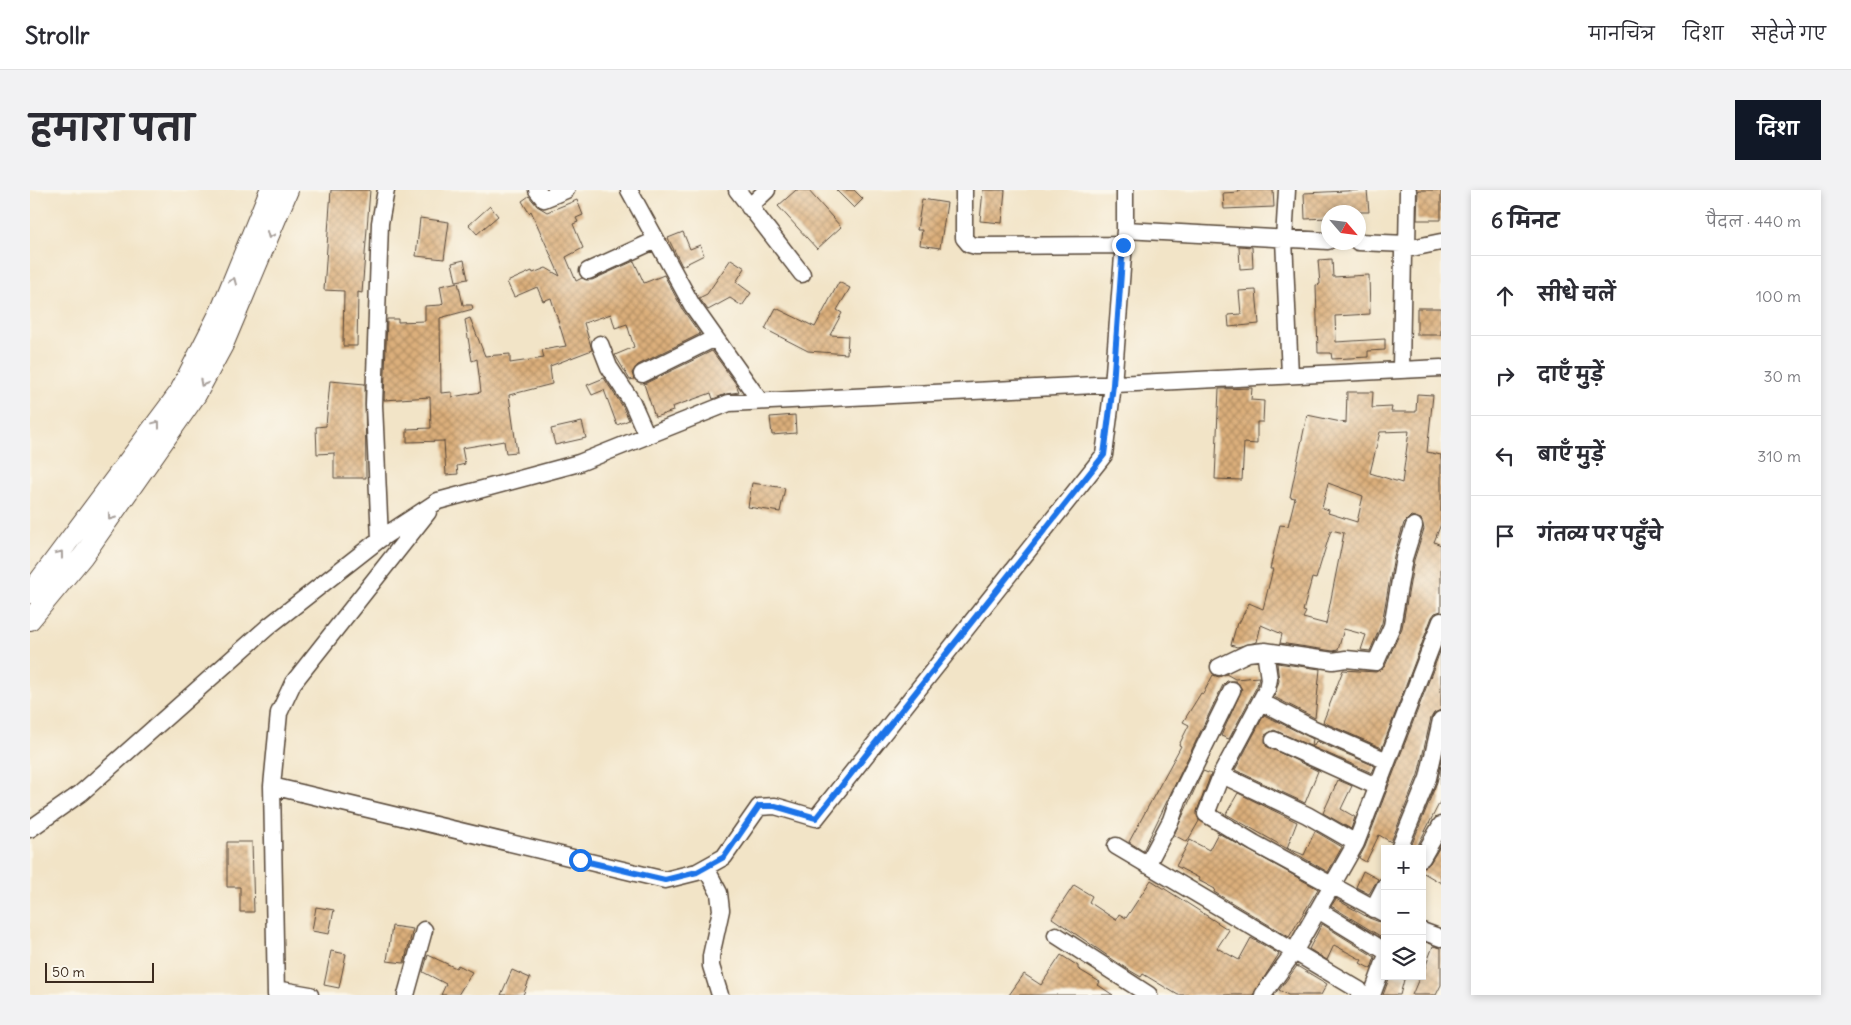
<!DOCTYPE html>
<html lang="hi">
<head>
<meta charset="utf-8">
<style>
	:root { --surface:#fff; --page:#f2f2f3; --text:#2b2b33; --muted:#7c7c81; --line:#e1e1e2; --accent:#111827 }
	body { margin:0; font-family:Delius,"Playpen Sans Deva",sans-serif; background:var(--page); color:var(--text) }
	.controls { position:absolute; right:15px; bottom:15px; display:grid; overflow:hidden; border-radius:0px; box-shadow:0 2px 8px #0003 }
	.controls button { width:45px; height:45px; display:grid; place-items:center; padding:0; border:0; border-bottom:1px solid var(--line); background:var(--surface); color:var(--text); font:25px sans-serif }
	.compass { position:absolute; left:1291px; top:15px; width:45px; height:45px; border-radius:50%; background:var(--surface); box-shadow:0 2px 8px #0003; rotate:118deg }
	.scale { position:absolute; left:15px; bottom:12px; width:109px; box-sizing:border-box; padding-left:5px; border:2px solid #3b2a1e; border-top:0; font-size:14px; line-height:18px; white-space:nowrap; color:#3b2a1e; -webkit-text-stroke:4px #fbf7ec; paint-order:stroke }
	.stop { position:absolute; width:15px; height:15px; margin:-11px; border:4px solid #1a73e8; border-radius:50%; background:#fff }
	.stop.end { background:#1a73e8; border-color:#fff; box-shadow:0 1px 5px #0008 }
	.list { margin:0; padding:0; list-style:none }
	h2 { display:flex; justify-content:space-between; align-items:center; height:65px; margin:0; padding:0 20px; font-size:21px }
	h2 small { font-size:16px; font-weight:400; color:var(--muted) }
	.list li { display:grid; grid-template-columns:32px 1fr auto; gap:15px; align-items:center; box-sizing:border-box; height:80px; padding:0 20px; border-top:1px solid var(--line) }
	.list b { display:block; font-size:19px; white-space:nowrap }
	.list em { font-size:16px; font-style:normal; color:var(--muted) }
	.icon { flex:none; width:28px; height:28px; fill:none; stroke:currentColor; stroke-width:2; stroke-linecap:round; stroke-linejoin:round }
	.map { position:relative; flex:none; width:1411px; height:805px; overflow:hidden; border-radius:0px }
	header { display:flex; align-items:center; gap:30px; box-sizing:border-box; height:70px; padding:0 25px; background:var(--surface); border-bottom:1px solid var(--line) }
	header strong { font-size:24px }
	nav { display:flex; gap:28px; margin-inline-start:auto; font-size:18px }
	.intro { display:flex; align-items:center; justify-content:space-between; box-sizing:border-box; height:120px; padding:0 30px }
	h1 { margin:0; font-size:35px }
	.button { padding:12px 22px; border-radius:0px; background:var(--accent); color:#fff; font-size:18px; font-weight:700 }
	main { display:flex; gap:30px; padding:0 30px }
	aside { flex:1; background:var(--surface); border-radius:0px; box-shadow:0 2px 8px #0003 }
	.map>svg:first-child { display:block }
	.building { fill:url(#building-cross-hatch); fill-rule:evenodd }
	.lines { fill:none; stroke-linecap:round; stroke-linejoin:round }
	.minor-casing { stroke:#564637; stroke-width:19 }
	.major-casing { stroke:#564637; stroke-width:22 }
	.minor { stroke:#fff; stroke-width:16 }
	.major { stroke:#fff; stroke-width:20 }
	.oneway { stroke:#a79f9a }
	.route { stroke:#1a73e8; stroke-width:6 }
</style>
</head>
<body>
<header>
<strong>Strollr</strong>
<nav><a>मानचित्र</a><a>दिशा</a><a>सहेजे गए</a></nav>
</header>
<div class="intro"><h1>हमारा पता</h1><a class="button">दिशा</a></div>
<main>
<div class="map">
<svg width="1411" height="805" viewBox="0 0 1411 805">
	<defs>
		<pattern id="building-cross-hatch" width="8" height="8" patternUnits="userSpaceOnUse" patternTransform="scale(1.25)"><rect width="8" height="8" fill="#dbaf7b"/><path d="M0 0l8 8M0 8l8-8" fill="none" stroke="#b38f64"/></pattern>
	</defs>
	<rect width="100%" height="100%" fill="#fbf7ec"/>
	<filter id="ink" filterUnits="userSpaceOnUse"><feTurbulence type="fractalNoise" baseFrequency=".02" numOctaves="2"/><feDisplacementMap in="SourceGraphic" scale="10" xChannelSelector="R" yChannelSelector="G"/><feConvolveMatrix kernelMatrix="1 2 1 2 8 2 1 2 1" color-interpolation-filters="sRGB"/></filter>
	<filter id="wash" filterUnits="userSpaceOnUse"><feTurbulence type="fractalNoise" baseFrequency=".0096" numOctaves="4" result="noise"/><feDisplacementMap in="SourceGraphic" scale="20" xChannelSelector="R" yChannelSelector="G"/><feGaussianBlur stdDeviation="1.12" result="paint"/><feColorMatrix in="noise" values="0 0 0 0 0 0 0 0 0 0 0 0 0 0 0 0 0 1.4 0 .05"/><feComposite in="paint" operator="in"/></filter>
	<g filter="url(#wash)">
		<rect width="100%" height="100%" fill="#f2e4c7"/>
		<g id="blocks">
			<path class="building" d="M 301,0 L 340,0 L 332,103 L 328,102 L 327,156 L 313,156 L 314,101 L 294,100 Z
				M 766,0 L 778,0 L 811,37 L 787,59 L 748,16 Z
				M 806,0 L 824,0 L 833,9 L 824,18 Z
				M 953,0 L 975,0 L 972,33 L 950,31 Z
				M 1208,0 L 1243,0 L 1244,17 L 1194,19 L 1193,3 L 1209,2 Z
				M 1337,0 L 1339,22 L 1298,22 L 1298,28 L 1275,29 L 1274,3 Z
				M 1388,0 L 1411,0 L 1411,30 L 1387,30 Z
				M 499,6 L 507,16 L 517,22 L 547,10 L 553,25 L 546,28 L 548,32 L 543,34 L 553,58 L 536,67 L 546,91 L 552,88 L 562,90 L 604,71 L 614,93 L 634,85 L 653,120 L 670,144 L 608,175 L 602,183 L 604,189 L 600,190 L 585,165 L 604,157 L 597,134 L 585,138 L 581,124 L 554,133 L 562,160 L 520,176 L 522,194 L 479,205 L 487,262 L 476,263 L 474,251 L 432,258 L 435,274 L 427,276 L 428,284 L 416,285 L 414,251 L 377,252 L 377,239 L 401,238 L 400,207 L 354,210 L 357,129 L 368,129 L 368,132 L 395,131 L 395,116 L 411,115 L 413,113 L 410,96 L 428,92 L 433,115 L 442,115 L 443,119 L 410,128 L 411,203 L 422,202 L 422,207 L 451,202 L 447,169 L 442,171 L 435,130 L 440,128 L 455,166 L 480,164 L 480,173 L 514,168 L 512,160 L 536,156 L 521,108 L 513,111 L 507,97 L 484,107 L 477,92 L 502,81 L 503,83 L 516,78 L 530,86 L 501,21 L 499,23 L 492,11 Z
				M 892,9 L 917,13 L 910,58 L 890,55 L 892,40 L 887,40 Z
				M 460,16 L 468,26 L 447,44 L 439,35 Z
				M 390,28 L 419,32 L 414,69 L 386,66 Z
				M 653,42 L 660,59 L 670,55 L 674,65 L 652,76 L 638,48 Z
				M 1209,56 L 1222,57 L 1223,78 L 1210,79 Z
				M 701,69 L 715,78 L 706,92 L 721,103 L 712,116 L 700,108 L 678,120 L 669,108 L 677,104 Z
				M 1302,69 L 1303,87 L 1339,85 L 1340,124 L 1305,126 L 1306,152 L 1355,149 L 1355,160 L 1338,161 L 1338,167 L 1302,169 L 1301,163 L 1288,163 L 1286,95 L 1290,94 L 1288,70 Z
				M 434,70 L 438,89 L 426,91 L 422,73 Z
				M 809,92 L 820,98 L 807,120 L 812,123 L 800,145 L 818,146 L 817,164 L 778,161 L 735,139 L 746,118 L 785,137 Z
				M 1226,100 L 1229,134 L 1199,137 L 1198,125 L 1211,124 L 1209,101 Z
				M 1387,118 L 1411,118 L 1411,145 L 1387,145 Z
				M 682,161 L 706,194 L 709,202 L 696,204 L 683,209 L 681,203 L 642,217 L 643,221 L 625,227 L 614,194 Z
				M 574,188 L 593,217 L 599,230 L 587,235 L 574,200 L 562,205 L 557,195 Z
				M 300,191 L 335,194 L 336,288 L 304,288 L 304,263 L 287,264 L 286,237 L 296,236 Z
				M 1222,198 L 1221,210 L 1234,211 L 1233,232 L 1227,232 L 1227,254 L 1214,253 L 1212,290 L 1185,289 L 1189,199 Z
				M 1317,202 L 1343,202 L 1342,218 L 1362,217 L 1361,222 L 1386,222 L 1387,204 L 1403,205 L 1397,262 L 1411,265 L 1411,334 L 1404,352 L 1411,355 L 1411,421 L 1405,423 L 1402,427 L 1352,558 L 1293,532 L 1313,480 L 1346,482 L 1355,476 L 1372,438 L 1384,370 L 1394,339 L 1391,329 L 1381,326 L 1374,333 L 1364,366 L 1352,433 L 1340,461 L 1331,460 L 1336,445 L 1314,439 L 1308,460 L 1303,461 L 1250,453 L 1252,444 L 1231,435 L 1227,452 L 1207,457 L 1201,455 L 1207,433 L 1209,433 L 1219,413 L 1233,419 L 1243,379 L 1240,379 L 1250,335 L 1258,336 L 1265,308 L 1260,307 L 1277,225 L 1316,233 ZM 1379,241 L 1372,293 L 1340,283 L 1350,242 ZM 1298,293 L 1333,306 L 1327,332 L 1298,323 L 1299,320 L 1292,318 ZM 1301,340 L 1314,343 L 1296,434 L 1273,428 L 1276,422 L 1273,421 L 1282,388 L 1286,389 Z
				M 765,225 L 766,243 L 742,245 L 740,227 Z
				M 552,232 L 556,248 L 525,255 L 521,239 Z
				M 722,293 L 755,298 L 750,322 L 718,317 Z
				M 1411,459 L 1411,520 L 1404,523 L 1401,528 L 1388,585 L 1361,652 L 1349,645 L 1336,672 L 1329,668 L 1335,657 Z
				M 1247,473 L 1290,479 L 1285,528 L 1244,507 L 1249,491 Z
				M 1196,484 L 1205,489 L 1229,487 L 1227,496 L 1199,549 L 1191,546 L 1212,499 L 1206,491 L 1197,491 L 1193,495 L 1113,661 L 1099,652 L 1151,556 L 1149,555 L 1159,535 L 1153,532 L 1171,503 L 1173,504 L 1183,485 L 1189,487 Z
				M 1234,525 L 1283,549 L 1282,555 L 1284,556 L 1286,551 L 1345,576 L 1342,583 L 1244,540 L 1235,545 L 1236,556 L 1288,581 L 1275,613 L 1205,580 Z
				M 1411,576 L 1411,610 L 1386,659 L 1380,659 L 1407,592 Z
				M 1173,581 L 1181,584 L 1167,621 L 1169,631 L 1157,652 L 1144,645 Z
				M 1308,590 L 1322,596 L 1311,619 L 1325,627 L 1321,639 L 1293,623 Z
				M 1208,603 L 1267,632 L 1257,658 L 1274,665 L 1285,641 L 1312,657 L 1298,682 L 1196,624 Z
				M 1188,643 L 1288,699 L 1259,747 L 1184,702 L 1185,699 L 1168,690 L 1169,688 L 1146,676 L 1160,650 L 1179,660 Z
				M 197,652 L 222,652 L 224,722 L 210,722 L 210,697 L 197,697 Z
				M 1411,655 L 1411,693 L 1392,682 L 1392,678 L 1400,673 Z
				M 1333,681 L 1348,689 L 1339,704 L 1326,697 Z
				M 1121,690 L 1199,740 L 1187,758 L 1209,770 L 1221,748 L 1249,764 L 1223,805 L 1148,805 L 1113,784 L 1111,787 L 1094,777 L 1022,728 L 1044,695 L 1062,706 L 1059,712 L 1086,730 L 1089,724 L 1096,728 Z
				M 1306,709 L 1339,728 L 1355,734 L 1355,749 L 1301,716 Z
				M 286,717 L 304,720 L 299,744 L 282,741 Z
				M 1292,734 L 1345,767 L 1341,779 L 1330,773 L 1332,770 L 1304,755 L 1297,770 L 1279,759 Z
				M 362,736 L 383,739 L 374,773 L 357,771 Z
				M 1403,756 L 1411,758 L 1411,795 L 1406,805 L 1382,805 L 1390,786 L 1392,786 Z
				M 301,761 L 316,764 L 309,798 L 294,795 Z
				M 398,765 L 426,778 L 428,775 L 442,782 L 428,805 L 411,805 L 416,794 L 393,782 Z
				M 1031,765 L 1048,776 L 1048,779 L 1070,792 L 1068,795 L 1083,805 L 979,805 L 994,784 L 1011,795 Z
				M 1267,776 L 1297,794 L 1291,805 L 1258,805 L 1249,800 Z
				M 482,780 L 500,788 L 493,805 L 471,805 Z
				M 1360,786 L 1375,786 L 1370,805 L 1353,805 Z"/>
		</g>
	</g>
	<g filter="url(#ink)">
		<use href="#blocks" fill-opacity="0" stroke="#564637" stroke-width="1"/>
		<g class="lines">
			<g class="minor-casing">
				<path id="minor" d="M 507,0 L 514,9 L 536,0
					M 599,0 L 662,115 L 730,211
					M 707,0 L 772,84
					M 934,0 L 934,48 L 939,54 L 946,56 L 1093,55
					M 1257,0 L 1254,49 L 1260,185
					M 719,17 L 737,0
					M 1095,40 L 1298,51
					M 1328,52 L 1377,54
					M 1377,59 L 1378,0
					M 558,81 L 626,50
					M 570,154 L 579,177 L 602,212 L 617,246
					M 1371,179 L 1373,62 L 1377,59 L 1411,52
					M 612,184 L 685,148
					M 350,349 L 344,215 L 350,33 L 356,0
					M 1235,461 L 1239,489 L 1237,499 L 1192,583 L 1176,624 L 1224,653 L 1355,724
					M 1189,477 L 1218,463 L 1235,461 L 1303,471 L 1316,469 L 1346,472 L 1362,436 L 1374,368 L 1384,336
					M 1231,512 L 1282,538 L 1357,571
					M 1244,550 L 1348,597
					M 1192,585 L 1277,625 L 1326,653
					M 242,596 L 635,690 L 667,682 L 694,667 L 729,617 L 745,616 L 786,628 L 1074,265 L 1083,195 L 1095,40 L 1095,0
					M 0,639 L 51,603 L 239,436 L 350,349 L 408,311 L 549,273 L 699,213 L 1411,178
					M 1086,656 L 1329,800 L 1329,805
					M 1369,659 L 1398,588 L 1411,530
					M 1392,668 L 1411,635
					M 1117,675 L 1141,630 L 1148,610 L 1202,500
					M 676,678 L 689,703 L 691,720 L 681,766 L 681,776 L 690,805
					M 1343,719 L 1355,696
					M 1288,720 L 1355,761
					M 1392,741 L 1411,748
					M 1026,745 L 1119,805
					M 246,799 L 280,805
					M 246,805 L 242,596 L 249,523 L 263,493 L 398,322
					M 376,805 L 394,740
					M 1233,805 L 1264,762 L 1326,653 L 1411,431
					M 1342,805 L 1355,770"/>
			</g>
			<g class="major-casing">
				<path id="major" d="M 0,403 L 149,203 L 191,120 L 240,0
					M 0,430 L 53,366 L 166,205 L 193,155 L 258,0"/>
			</g>
			<use href="#minor" class="minor"/>
			<use href="#major" class="major"/>
		</g>
		<defs><path id="oneway-chevron" d="M-2-3.5L2.5 0L-2 3.5" fill="none" stroke-width="1.6" stroke-linecap="round" stroke-linejoin="round" transform="scale(1.25)"/></defs>
		<g class="oneway">
			<use href="#oneway-chevron" transform="translate(240 45) rotate(113)"/>
			<use href="#oneway-chevron" transform="translate(203 91) rotate(-67)"/>
			<use href="#oneway-chevron" transform="translate(173 193) rotate(118)"/>
			<use href="#oneway-chevron" transform="translate(127 234) rotate(-53)"/>
			<use href="#oneway-chevron" transform="translate(81 327) rotate(126)"/>
			<use href="#oneway-chevron" transform="translate(30 364) rotate(-53)"/>
		</g>
	</g>
	<g class="lines" filter="url(#ink)">
		<path class="route" d="M 550,670 L 635,690 L 667,682 L 694,667 L 729,616 L 745,616 L 786,628 L 1074,265 L 1083,195 L 1093,55"/>
	</g>
</svg>
<div class="controls">
<button>+</button>
<button>−</button>
<button><svg class="icon" aria-label="layers" viewBox="0 0 24 24"><path d="M12 4l9 5-9 5-9-5zM3 14l9 5 9-5"/></svg></button>
</div>
<svg class="compass" viewBox="-18 -18 36 36"><path d="M0-13l5 13h-10z" fill="#e53935"/><path d="M0 13l5-13h-10z" fill="#7c7c81"/></svg>
<div class="scale">50 m</div>
<div class="stop" style="left:550px;top:670px"></div>
<div class="stop end" style="left:1093px;top:55px"></div>
</div>
<aside>
<h2>6 मिनट<small>पैदल · 440 m</small></h2>
<ul class="list">
<li><svg class="icon" aria-label="ahead" viewBox="0 0 24 24"><path d="M12 20V5M6 11l6-6 6 6"/></svg><div><b>सीधे चलें</b></div><em>100 m</em></li>
<li><svg class="icon" aria-label="right" viewBox="0 0 24 24"><path d="M7 20v-9h11M14 6l5 5-5 5"/></svg><div><b>दाएँ मुड़ें</b></div><em>30 m</em></li>
<li><svg class="icon" aria-label="left" viewBox="0 0 24 24"><path d="M17 20v-9H6M10 6l-5 5 5 5"/></svg><div><b>बाएँ मुड़ें</b></div><em>310 m</em></li>
<li><svg class="icon" aria-label="arrive" viewBox="0 0 24 24"><path d="M6 21V4h12l-3 4 3 4H6"/></svg><div><b>गंतव्य पर पहुँचे</b></div></li>
</ul>
</aside>
</main>
</body>
</html>
